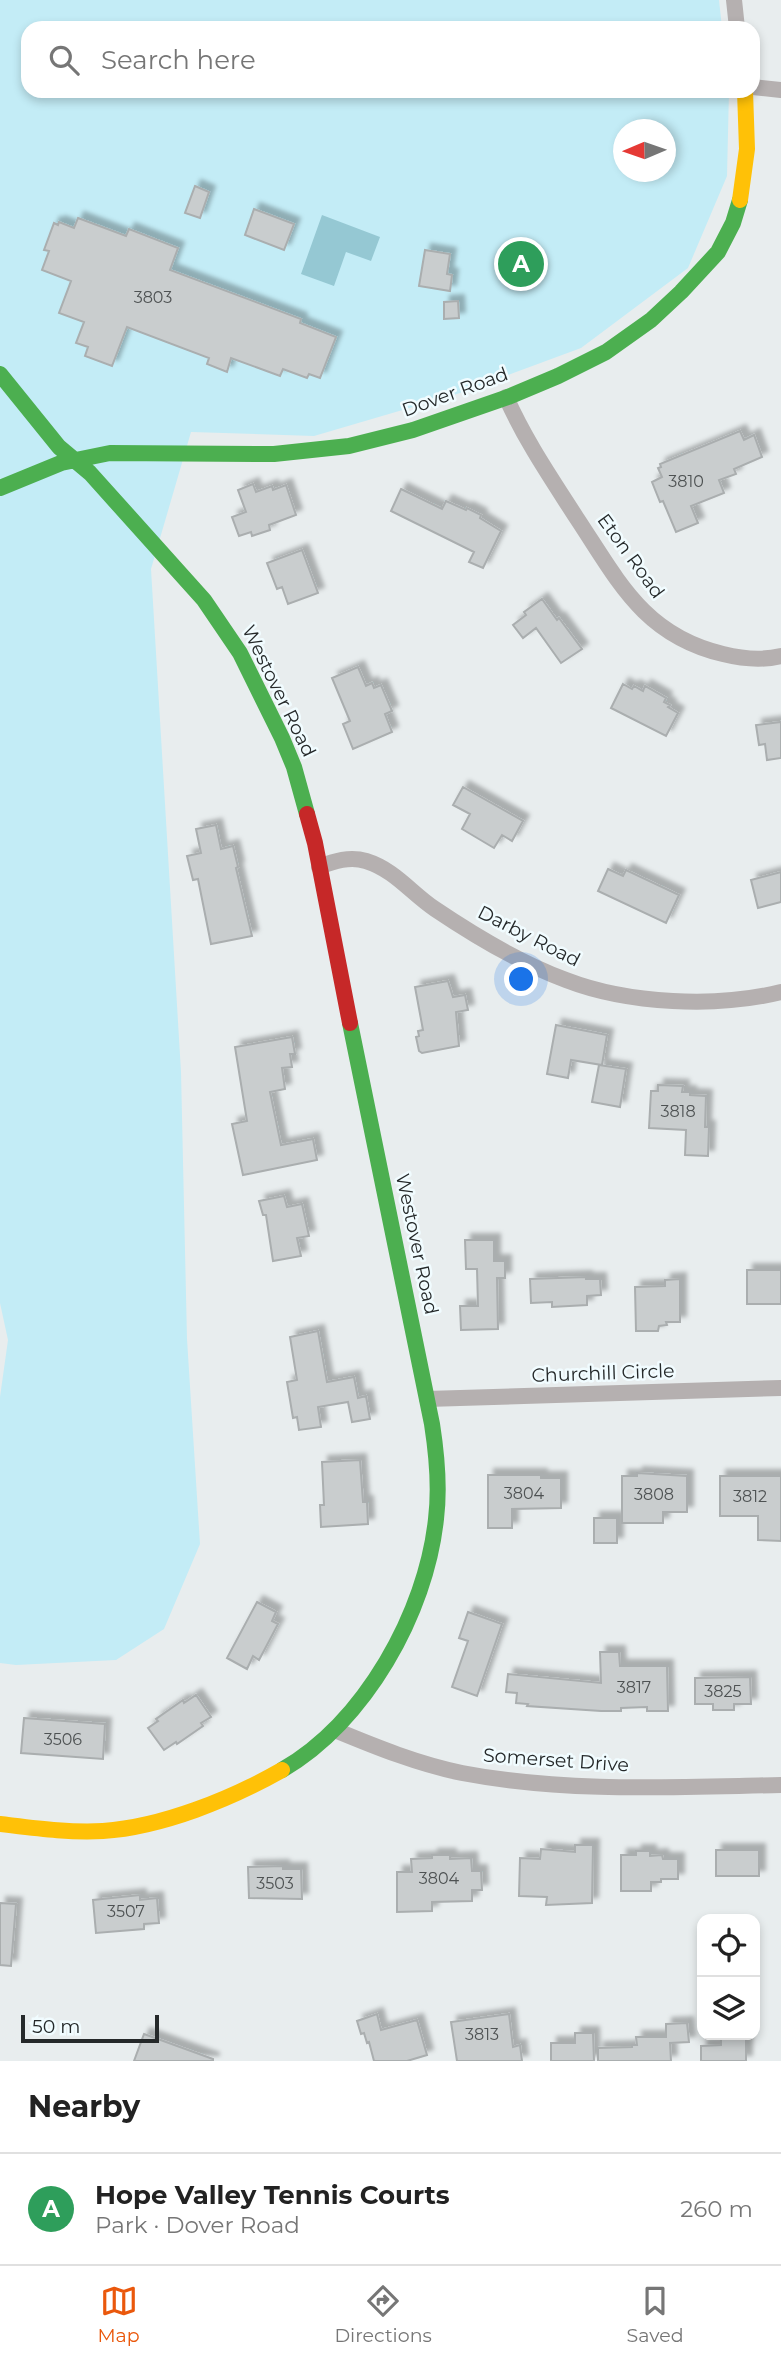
<!DOCTYPE html>
<html lang="en">
<head>
<meta charset="utf-8">
<style>
	:root { --surface:#fff; --page:#f6f6f6; --text:#222; --muted:#767676; --line:#e0e0e0; --accent:#ea580c }
	body { margin:0; font-family:Montserrat,sans-serif; background:var(--page); color:var(--text) }
	.controls { position:absolute; right:21px; bottom:21px; display:grid; overflow:hidden; border-radius:14px; box-shadow:0 4px 10px #0003 }
	.controls button { width:63px; height:63px; display:grid; place-items:center; padding:0; border:0; border-bottom:2px solid var(--line); background:var(--surface); color:var(--text); font:35px sans-serif }
	.compass { position:absolute; left:613px; top:119px; width:63px; height:63px; border-radius:50%; background:var(--surface); box-shadow:0 4px 10px #0003; rotate:268deg }
	.scale { position:absolute; left:21px; bottom:18px; width:138px; box-sizing:border-box; padding-left:7px; border:4px solid #25292a; border-top:0; font-size:19px; line-height:24px; white-space:nowrap; color:#25292a; -webkit-text-stroke:5px #f1fcff; paint-order:stroke }
	.you { position:absolute; left:522px; top:980px; width:24px; height:24px; margin:-18px; border:5px solid #fff; border-radius:50%; background:#1a73e8; box-shadow:0 0 0 10px #1a73e833 }
	.badge { display:grid; place-items:center; width:46px; height:46px; border-radius:50%; background:var(--accent); color:#fff; font-size:23px; font-weight:700 }
	.pin { position:absolute; translate:-50% -50%; border:4px solid #fff; box-shadow:0 2px 7px #0006 }
	.list { margin:0; padding:0; list-style:none }
	h2 { display:flex; justify-content:space-between; align-items:center; height:91px; margin:0; padding:0 28px; font-size:30px }
	h2 small { font-size:23px; font-weight:400; color:var(--muted) }
	.list li { display:grid; grid-template-columns:46px 1fr auto; gap:21px; align-items:center; box-sizing:border-box; height:112px; padding:0 28px; border-top:2px solid var(--line) }
	.list b { display:block; font-size:26px; white-space:nowrap }
	.list p { margin:0; font-size:23px; white-space:nowrap; color:var(--muted) }
	.list em { font-size:23px; font-style:normal; color:var(--muted) }
	.icon { flex:none; width:38px; height:38px; fill:none; stroke:currentColor; stroke-width:2; stroke-linecap:round; stroke-linejoin:round }
	.map { position:relative; flex:none; width:781px; height:2061px; overflow:hidden }
	.search { position:absolute; background:var(--surface); box-shadow:0 4px 10px #0003; left:21px; right:21px; top:21px; height:77px; display:flex; align-items:center; gap:18px; box-sizing:border-box; padding:0 24px; border-radius:21px; color:var(--muted); font-size:26px }
	.sheet { height:203px; background:var(--surface) }
	nav { display:flex; justify-content:space-around; align-items:center; box-sizing:border-box; height:98px; border-top:2px solid var(--line); background:var(--surface); font-size:19px; color:var(--muted) }
	nav a { display:grid; justify-items:center; gap:4px }
	nav .on { color:var(--accent) }
	.map>svg:first-child { display:block }
	.green { fill:#c3ecf6; fill-rule:evenodd }
	.water { fill:#95c8d3 }
	.building { fill:#c9cdce; stroke:#aaaeaf; stroke-width:2; filter:url(#shadow) }
	.lines { fill:none; stroke-linecap:round; stroke-linejoin:round }
	.street { stroke:#b5b0b0; stroke-width:16 }
	.fast { stroke:#4caf50; stroke-width:16 }
	.slow { stroke:#ffc107; stroke-width:16 }
	.jam { stroke:#c62828; stroke-width:16 }
	.labels { text-anchor:middle; dominant-baseline:central; stroke-width:5; stroke-linejoin:round; paint-order:stroke }
	.number-label { font-size:16px; fill:#4e5253 }
	.street-label { font-size:19px; fill:#25292a; stroke:#f1fcff }
</style>
</head>
<body>
<div class="map">
<svg width="781" height="2061" viewBox="0 0 781 2061">
	<defs>
		<filter id="shadow"><feDropShadow dx="6" dy="-6" stdDeviation="2" flood-color="#0004"/></filter>
	</defs>
	<rect width="100%" height="100%" fill="#e8edee"/>
	<path class="green" d="M 0,0 L 719,0 L 722,28 L 28,28 L 28,91 L 729,91 L 727,176 L 688,268 L 581,348 L 457,394 L 314,436 L 191,432 L 151,569 L 181,1072 L 187,1339 L 200,1544 L 164,1629 L 116,1660 L 16,1665 L 0,1663 L 0,1397 L 8,1340 L 0,1303 ZM 624,130 L 666,130 L 666,172 L 624,172 Z"/>
	<path class="water" d="M 322,215 L 380,237 L 371,261 L 346,252 L 334,286 L 301,274 Z"/>
	<path class="building" d="M 195,186 L 209,192 L 200,218 L 185,213 Z
		M 254,209 L 294,224 L 284,250 L 245,235 Z
		M 78,218 L 126,236 L 129,229 L 178,248 L 170,270 L 301,319 L 300,323 L 336,337 L 320,378 L 309,374 L 307,378 L 283,369 L 280,376 L 231,358 L 227,372 L 207,364 L 209,358 L 127,327 L 112,366 L 85,356 L 88,347 L 76,343 L 84,322 L 59,313 L 71,281 L 42,270 L 49,251 L 44,250 L 54,223 L 58,225 L 59,222 L 74,228 Z
		M 425,250 L 450,254 L 447,274 L 452,275 L 450,291 L 419,286 Z
		M 458,301 L 459,318 L 444,319 L 444,302 Z
		M 740,431 L 744,440 L 754,435 L 762,457 L 734,469 L 736,474 L 719,480 L 724,493 L 691,506 L 698,523 L 676,532 L 663,501 L 660,502 L 652,482 L 662,477 L 658,468 L 661,467 L 660,464 Z
		M 253,484 L 256,492 L 272,486 L 273,490 L 286,485 L 296,515 L 269,525 L 270,530 L 252,536 L 251,532 L 239,536 L 232,517 L 246,512 L 238,490 Z
		M 401,489 L 442,509 L 446,501 L 466,510 L 467,508 L 481,515 L 480,518 L 501,531 L 483,568 L 469,562 L 474,552 L 391,511 Z
		M 302,550 L 318,593 L 288,604 L 282,587 L 277,589 L 267,563 Z
		M 542,599 L 557,620 L 559,618 L 582,649 L 561,663 L 536,628 L 523,638 L 513,625 L 526,615 L 524,612 Z
		M 358,667 L 366,686 L 372,683 L 374,688 L 381,685 L 392,711 L 385,714 L 392,732 L 353,749 L 343,724 L 350,721 L 332,678 Z
		M 623,684 L 632,689 L 634,686 L 643,691 L 645,686 L 666,698 L 664,702 L 670,705 L 668,707 L 678,713 L 666,736 L 611,708 Z
		M 781,722 L 781,758 L 767,760 L 765,744 L 759,745 L 756,725 Z
		M 463,787 L 523,821 L 512,841 L 502,835 L 494,848 L 462,829 L 470,814 L 453,805 Z
		M 216,825 L 221,849 L 233,846 L 238,867 L 236,868 L 252,936 L 211,944 L 198,879 L 193,880 L 187,856 L 201,853 L 196,829 Z
		M 608,869 L 623,876 L 626,870 L 679,895 L 666,923 L 598,891 Z
		M 781,872 L 781,902 L 758,908 L 751,880 Z
		M 448,981 L 453,997 L 465,995 L 468,1010 L 456,1012 L 459,1046 L 422,1053 L 419,1051 L 416,1037 L 419,1036 L 418,1031 L 423,1030 L 415,987 Z
		M 556,1025 L 607,1035 L 602,1065 L 571,1060 L 568,1078 L 547,1074 Z
		M 292,1037 L 295,1054 L 290,1054 L 292,1067 L 282,1068 L 285,1089 L 270,1092 L 281,1145 L 313,1139 L 317,1160 L 243,1175 L 232,1124 L 247,1121 L 235,1047 Z
		M 599,1065 L 626,1069 L 620,1107 L 592,1102 Z
		M 658,1085 L 683,1086 L 682,1092 L 690,1092 L 690,1095 L 706,1096 L 705,1127 L 709,1127 L 708,1156 L 685,1155 L 686,1130 L 649,1128 L 651,1091 L 658,1091 Z
		M 284,1196 L 287,1207 L 302,1204 L 309,1236 L 297,1238 L 301,1256 L 273,1261 L 266,1215 L 263,1215 L 259,1201 Z
		M 465,1240 L 494,1240 L 494,1261 L 505,1261 L 505,1278 L 497,1278 L 498,1329 L 461,1330 L 460,1306 L 478,1306 L 477,1269 L 466,1269 Z
		M 747,1270 L 781,1270 L 781,1304 L 747,1304 Z
		M 586,1277 L 586,1279 L 600,1279 L 601,1295 L 587,1296 L 587,1305 L 552,1307 L 552,1302 L 531,1303 L 530,1279 Z
		M 680,1279 L 680,1322 L 666,1322 L 667,1325 L 659,1326 L 658,1331 L 636,1331 L 635,1287 L 665,1286 L 665,1280 Z
		M 318,1331 L 327,1382 L 354,1377 L 358,1398 L 366,1396 L 370,1419 L 352,1422 L 348,1402 L 318,1407 L 321,1427 L 299,1430 L 297,1417 L 293,1418 L 287,1382 L 297,1380 L 290,1337 Z
		M 360,1460 L 363,1502 L 367,1502 L 368,1524 L 321,1527 L 320,1505 L 324,1505 L 322,1462 Z
		M 637,1473 L 687,1476 L 687,1512 L 663,1512 L 663,1523 L 622,1523 L 622,1476 L 637,1476 Z
		M 488,1475 L 541,1475 L 541,1478 L 561,1478 L 561,1508 L 512,1509 L 512,1528 L 488,1528 Z
		M 720,1476 L 781,1476 L 781,1541 L 758,1540 L 758,1516 L 720,1516 Z
		M 594,1518 L 617,1518 L 617,1543 L 594,1543 Z
		M 257,1602 L 276,1612 L 272,1621 L 278,1624 L 259,1660 L 253,1656 L 247,1669 L 227,1658 Z
		M 468,1612 L 502,1624 L 477,1696 L 452,1687 L 468,1641 L 459,1638 Z
		M 600,1652 L 619,1652 L 620,1666 L 667,1666 L 668,1711 L 647,1711 L 647,1707 L 621,1708 L 621,1711 L 601,1711 L 527,1706 L 528,1704 L 516,1703 L 517,1693 L 506,1692 L 508,1674 L 601,1683 Z
		M 750,1677 L 751,1704 L 734,1704 L 734,1710 L 713,1710 L 713,1704 L 695,1704 L 695,1678 Z
		M 196,1695 L 211,1717 L 201,1723 L 203,1726 L 177,1744 L 176,1742 L 164,1750 L 148,1728 L 158,1721 L 156,1719 L 183,1700 L 184,1703 Z
		M 24,1718 L 105,1724 L 103,1759 L 21,1753 Z
		M 575,1845 L 593,1845 L 592,1903 L 546,1905 L 547,1897 L 519,1896 L 520,1858 L 540,1859 L 541,1849 L 575,1852 Z
		M 716,1850 L 759,1850 L 759,1876 L 716,1876 Z
		M 636,1851 L 650,1851 L 650,1856 L 662,1855 L 663,1859 L 678,1859 L 678,1879 L 661,1879 L 661,1882 L 651,1882 L 651,1891 L 621,1891 L 621,1855 L 636,1855 Z
		M 432,1855 L 450,1855 L 450,1859 L 471,1858 L 472,1871 L 481,1871 L 482,1890 L 472,1890 L 472,1901 L 432,1902 L 432,1911 L 397,1912 L 397,1872 L 412,1872 L 411,1859 L 432,1858 Z
		M 283,1866 L 283,1869 L 301,1869 L 302,1899 L 249,1898 L 248,1867 Z
		M 140,1895 L 140,1900 L 157,1898 L 159,1923 L 144,1924 L 144,1929 L 96,1933 L 93,1900 Z
		M 0,1903 L 16,1904 L 11,1966 L 0,1965 Z
		M 377,2014 L 381,2030 L 417,2020 L 427,2055 L 407,2061 L 374,2061 L 369,2042 L 367,2043 L 364,2033 L 361,2034 L 357,2021 Z
		M 509,2014 L 513,2047 L 520,2045 L 522,2061 L 457,2061 L 451,2022 Z
		M 687,2023 L 689,2042 L 670,2043 L 671,2061 L 598,2061 L 598,2048 L 632,2047 L 632,2045 L 637,2045 L 636,2037 L 666,2037 L 666,2024 Z
		M 575,2033 L 593,2033 L 594,2061 L 551,2061 L 551,2043 L 575,2043 Z
		M 144,2034 L 213,2059 L 213,2061 L 134,2061 Z
		M 721,2035 L 746,2035 L 746,2061 L 701,2061 L 701,2046 L 721,2045 Z"/>
	<g class="lines">
		<path class="street" d="M 734,0 L 737,28
			M 753,87 L 781,90
			M 506,397 C 525,440 551,478 576,517 C 618,580 643,635 723,654 C 743,659 761,661 781,656
			M 319,867 C 334,861 350,856 366,861 C 395,870 411,893 435,909 C 475,936 520,963 566,980 C 628,1004 717,1008 781,992
			M 427,1399 L 781,1388
			M 335,1730 C 376,1747 418,1764 462,1773 C 566,1793 675,1787 781,1785"/>
		<path class="fast" d="M 0,374 L 59,447 L 90,473 L 204,600 L 240,653 L 282,738 L 294,767 L 307,814
			M 0,488 L 61,463 L 110,453 L 274,454 L 349,446 L 413,430 L 508,397 L 558,376 L 606,352 L 651,320 L 681,292 L 718,252 L 733,223 L 740,200
			M 282,1770 C 365,1722 426,1613 436,1519 C 440,1487 437,1456 432,1424 L 350,1023"/>
		<path class="slow" d="M 740,200 L 747,149 L 745,91
			M 0,1824 C 34,1828 69,1833 103,1831 C 162,1827 231,1799 282,1770"/>
		<path class="jam" d="M 307,814 L 315,843 L 350,1023"/>
	</g>
	<g class="labels">
		<g class="number-label">
			<text x="153" y="297">3803</text>
			<text x="686" y="481">3810</text>
			<text x="678" y="1111">3818</text>
			<text x="524" y="1493">3804</text>
			<text x="654" y="1494">3808</text>
			<text x="750" y="1496">3812</text>
			<text x="634" y="1687">3817</text>
			<text x="723" y="1691">3825</text>
			<text x="63" y="1739">3506</text>
			<text x="439" y="1878">3804</text>
			<text x="275" y="1883">3503</text>
			<text x="126" y="1911">3507</text>
			<text x="482" y="2034">3813</text>
		</g>
		<g class="street-label">
			<text transform="translate(455 392) rotate(-20)">Dover Road</text>
			<text transform="translate(631 556) rotate(54)">Eton Road</text>
			<text transform="translate(279 691) rotate(64)">Westover Road</text>
			<text transform="translate(529 936) rotate(27)">Darby Road</text>
			<text transform="translate(417 1244) rotate(78)">Westover Road</text>
			<text transform="translate(603 1373) rotate(-2)">Churchill Circle</text>
			<text transform="translate(556 1760) rotate(4)">Somerset Drive</text>
		</g>
	</g>
</svg>
<div class="controls">
<button><svg class="icon" aria-label="locate" viewBox="0 0 24 24"><circle cx="12" cy="12" r="6"/><path d="M12 2v4M12 18v4M2 12h4M18 12h4"/></svg></button>
<button><svg class="icon" aria-label="layers" viewBox="0 0 24 24"><path d="M12 4l9 5-9 5-9-5zM3 14l9 5 9-5"/></svg></button>
</div>
<svg class="compass" viewBox="-18 -18 36 36"><path d="M0-13l5 13h-10z" fill="#e53935"/><path d="M0 13l5-13h-10z" fill="#767676"/></svg>
<div class="scale">50 m</div>
<div class="you"></div>
<div class="pin badge" style="left:521px;top:264px;background:#2e9e5b">A</div>
<div class="search"><svg class="icon" aria-label="search" viewBox="0 0 24 24"><circle cx="10" cy="10" r="6"/><path d="M15 15l6 6"/></svg>Search here</div>
</div>
<section class="sheet">
<h2>Nearby<small></small></h2>
<ul class="list">
<li><span class="badge" style="background:#2e9e5b">A</span><div><b>Hope Valley Tennis Courts</b><p>Park · Dover Road</p></div><em>260 m</em></li>
</ul>
</section>
<nav>
<a class="on"><svg class="icon" aria-label="map" viewBox="0 0 24 24"><path d="M3 6l6-2 6 2 6-2v14l-6 2-6-2-6 2zM9 4v14M15 6v14"/></svg>Map</a>
<a><svg class="icon" aria-label="directions" viewBox="0 0 24 24"><path d="M12 3l9 9-9 9-9-9zM9 14v-3h6M13 9l2 2-2 2"/></svg>Directions</a>
<a><svg class="icon" aria-label="saved" viewBox="0 0 24 24"><path d="M7 4h10v16l-5-4-5 4z"/></svg>Saved</a>
</nav>
</body>
</html>
